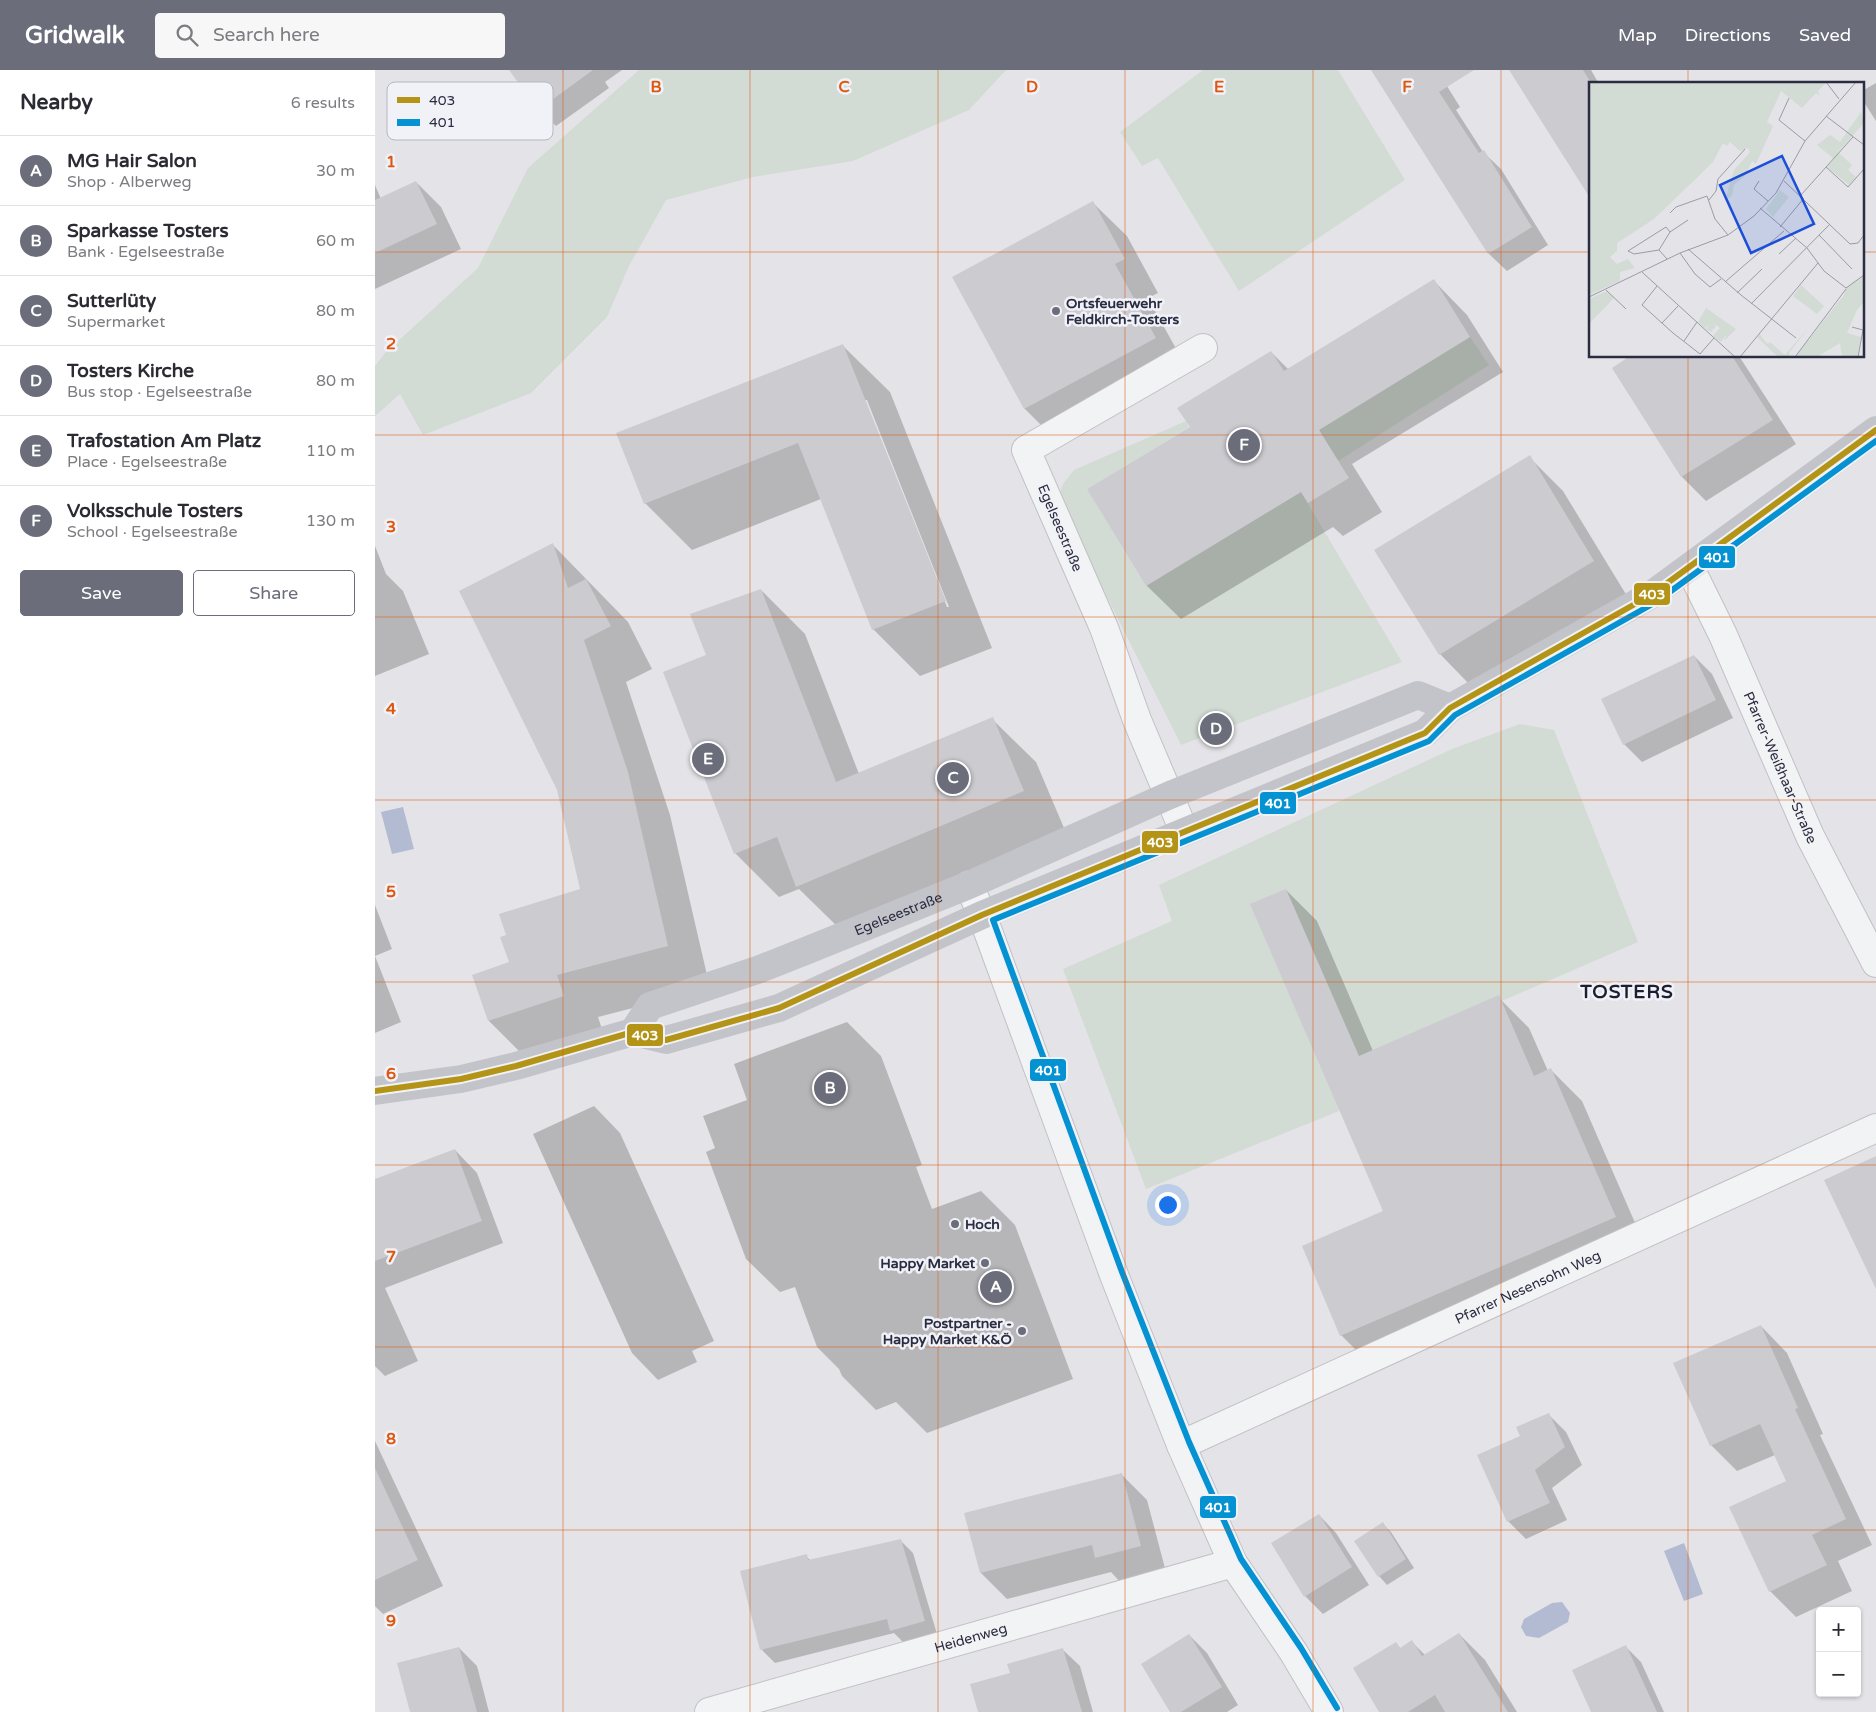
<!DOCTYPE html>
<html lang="en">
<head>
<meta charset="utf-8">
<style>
	:root { --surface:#fff; --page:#f7f7f7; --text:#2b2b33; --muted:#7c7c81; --line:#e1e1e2; --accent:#6b6d7b }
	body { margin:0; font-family:"Varela Round",sans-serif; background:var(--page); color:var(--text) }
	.controls { position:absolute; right:15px; bottom:15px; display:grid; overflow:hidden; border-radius:5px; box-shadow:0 1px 4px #0004 }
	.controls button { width:45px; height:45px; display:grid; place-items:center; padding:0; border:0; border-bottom:1px solid var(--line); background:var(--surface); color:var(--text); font:25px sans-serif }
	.you { position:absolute; left:792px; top:1134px; width:18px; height:18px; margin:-12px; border:4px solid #fff; border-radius:50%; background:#1a73e8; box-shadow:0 0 0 8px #1a73e833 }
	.badge { display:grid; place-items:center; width:32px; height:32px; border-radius:50%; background:var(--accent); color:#fff; font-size:16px; font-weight:700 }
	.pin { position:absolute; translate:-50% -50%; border:2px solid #fff; box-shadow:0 1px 5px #0006 }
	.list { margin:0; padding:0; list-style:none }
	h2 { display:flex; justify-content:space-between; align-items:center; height:65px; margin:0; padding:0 20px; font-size:21px }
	h2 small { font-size:16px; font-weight:400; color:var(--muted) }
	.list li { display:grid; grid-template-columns:32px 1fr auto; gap:15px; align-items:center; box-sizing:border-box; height:70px; padding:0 20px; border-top:1px solid var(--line) }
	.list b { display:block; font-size:19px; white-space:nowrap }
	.list p { margin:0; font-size:16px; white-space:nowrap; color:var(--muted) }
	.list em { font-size:16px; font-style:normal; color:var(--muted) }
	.actions { display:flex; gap:10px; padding:15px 20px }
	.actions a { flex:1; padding:11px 0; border:1px solid var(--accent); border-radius:5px; text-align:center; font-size:18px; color:var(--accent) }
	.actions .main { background:var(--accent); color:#fff }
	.icon { flex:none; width:28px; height:28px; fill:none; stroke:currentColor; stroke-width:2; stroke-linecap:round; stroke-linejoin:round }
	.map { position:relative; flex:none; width:1501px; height:1642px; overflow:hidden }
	header { display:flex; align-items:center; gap:30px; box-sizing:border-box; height:70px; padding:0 25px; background:var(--accent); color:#fff }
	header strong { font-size:24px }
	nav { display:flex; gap:28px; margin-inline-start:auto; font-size:18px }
	.search { width:350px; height:45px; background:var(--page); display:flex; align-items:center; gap:12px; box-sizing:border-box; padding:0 18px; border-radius:5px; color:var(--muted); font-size:19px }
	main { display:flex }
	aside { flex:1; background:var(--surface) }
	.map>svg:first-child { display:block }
	.green { fill:#d2dbd4 }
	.water { fill:#b3bbd2 }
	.shadow { fill:#0003; fill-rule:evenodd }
	.building { fill:#cbcbd0 }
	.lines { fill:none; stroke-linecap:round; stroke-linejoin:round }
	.minor-casing { stroke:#c1c1c5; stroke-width:30 }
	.tertiary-casing { stroke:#c1c1c5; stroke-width:30 }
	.minor { stroke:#f2f3f5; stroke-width:28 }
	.tertiary { stroke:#f2f3f5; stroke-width:28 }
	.secondary { stroke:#c3c4ca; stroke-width:28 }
	.bus-1-casing { stroke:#f1f2f7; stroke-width:10 }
	.bus-2-casing { stroke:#f1f2f7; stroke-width:10 }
	.bus-1 { stroke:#b49417; stroke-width:6 }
	.bus-2 { stroke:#0492d2; stroke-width:6 }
	.grid { fill:none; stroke:#de570f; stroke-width:1; stroke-opacity:0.55 }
	.poi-dot { fill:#6b6d7b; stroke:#f1f2f7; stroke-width:2 }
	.labels { text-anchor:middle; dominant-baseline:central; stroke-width:5; stroke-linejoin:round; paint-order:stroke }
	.poi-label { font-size:14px; font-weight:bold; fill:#2a2d41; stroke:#f1f2f7; text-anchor:start }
	.street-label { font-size:14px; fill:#2a2d41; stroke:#f1f2f7 }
	.district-label { font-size:19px; font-weight:bold; letter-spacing:1px; fill:#1c1f32; stroke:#f1f2f7 }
	.inset-road { fill:none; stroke:#9a9ba5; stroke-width:1 }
	.view { fill:#1d4ed8; fill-opacity:0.15; stroke:#1d4ed8; stroke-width:2.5 }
	.inset-edge { fill:none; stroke:#2a2d41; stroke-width:2.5 }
	.key { fill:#f1f2f7; stroke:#b5b7c0; stroke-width:1 }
	.key-label { font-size:14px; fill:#2a2d41 }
	.grid-label { font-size:16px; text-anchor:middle; font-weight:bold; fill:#de570f; stroke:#f1f2f7; stroke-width:5; stroke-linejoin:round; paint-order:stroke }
	.line-badge { stroke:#f1f2f7; stroke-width:2 }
	.badge-label { font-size:14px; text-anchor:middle; font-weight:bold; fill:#fff }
</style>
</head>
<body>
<header>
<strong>Gridwalk</strong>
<div class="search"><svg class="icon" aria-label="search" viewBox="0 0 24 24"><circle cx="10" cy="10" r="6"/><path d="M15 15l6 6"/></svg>Search here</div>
<nav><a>Map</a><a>Directions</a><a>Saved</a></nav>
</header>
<main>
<aside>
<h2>Nearby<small>6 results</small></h2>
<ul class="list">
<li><span class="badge">A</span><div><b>MG Hair Salon</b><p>Shop · Alberweg</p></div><em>30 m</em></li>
<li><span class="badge">B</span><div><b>Sparkasse Tosters</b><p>Bank · Egelseestraße</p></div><em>60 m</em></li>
<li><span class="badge">C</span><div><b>Sutterlüty</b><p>Supermarket</p></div><em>80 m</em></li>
<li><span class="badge">D</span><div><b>Tosters Kirche</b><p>Bus stop · Egelseestraße</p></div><em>80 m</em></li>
<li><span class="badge">E</span><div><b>Trafostation Am Platz</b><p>Place · Egelseestraße</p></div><em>110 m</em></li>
<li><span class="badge">F</span><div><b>Volksschule Tosters</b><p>School · Egelseestraße</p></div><em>130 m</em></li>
</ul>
<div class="actions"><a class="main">Save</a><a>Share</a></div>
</aside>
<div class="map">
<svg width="1501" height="1642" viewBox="0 0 1501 1642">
	<rect width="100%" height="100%" fill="#e4e4e8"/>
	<path class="green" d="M 264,0 L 631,0 L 594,40 L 478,91 L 378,107 L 291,130 L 254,196 L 232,247 L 156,323 L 48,365 L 25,324 L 0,346 L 0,296 L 10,283 L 103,198 L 153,98 Z
		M 828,0 L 963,0 L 1030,110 L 864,221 L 783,88 L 767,96 L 745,62 Z
		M 1095,267 L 1114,295 L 963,391 L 944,360 Z
		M 811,351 L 814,357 L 712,419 L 771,516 L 926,422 L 1027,592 L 806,675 L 683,429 L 688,414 L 699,400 Z
		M 1145,654 L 1179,660 L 1263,872 L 954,1006 L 964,1041 L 771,1119 L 688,899 L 797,851 L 784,815 L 1077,679 Z"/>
	<path class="water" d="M 28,737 L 39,779 L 17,784 L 6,742 Z
		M 1309,1473 L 1328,1524 L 1309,1531 L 1289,1481 Z
		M 1187,1532 L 1195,1543 L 1193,1552 L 1164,1568 L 1151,1566 L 1146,1557 L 1149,1549 L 1177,1533 Z"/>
	<path class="shadow" d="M 135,0 L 247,0 L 230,12 L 234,18 L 181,56 L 164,39 Z
		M 998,0 L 1062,0 L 1085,37 L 1081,40 L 1108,82 L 1126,99 L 1173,175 L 1132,201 L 1114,184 Z
		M 1137,0 L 1216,0 L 1224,14 L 1215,14 Z
		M 1501,13 L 1501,51 L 1487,29 L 1487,21 Z
		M 41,112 L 66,137 L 86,179 L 0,219 L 0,115 L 6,129 Z
		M 718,133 L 752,166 L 783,223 L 773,228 L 814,302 L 684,373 L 650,339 L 579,208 Z
		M 1059,211 L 1092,245 L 1128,302 L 977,394 L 1007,442 L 968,466 L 958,457 L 806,549 L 772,516 L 713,420 L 816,357 L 896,282 L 914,300 Z
		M 468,276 L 515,322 L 617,578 L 545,606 L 498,559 L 446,429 L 317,480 L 270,433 ZM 489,330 L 492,330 L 574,537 L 572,537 Z
		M 1258,286 L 1364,286 L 1421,374 L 1331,431 L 1307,407 L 1238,299 Z
		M 1154,387 L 1188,421 L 1252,526 L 1098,618 L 1065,584 Z
		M 178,475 L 253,552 L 277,599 L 251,612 L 295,745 L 335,918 L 223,947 L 230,968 L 156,993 L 114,951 L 99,906 L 135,893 L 206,820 Z
		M 0,476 L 11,504 L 28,521 L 54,584 L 0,606 Z
		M 386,520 L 430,564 L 484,704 L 617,649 L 661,692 L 692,765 L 466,860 L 424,819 L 404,827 L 360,783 L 333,586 Z
		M 1319,586 L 1337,604 L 1358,648 L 1267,692 L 1249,674 Z
		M 911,820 L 942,851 L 998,981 L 1123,927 L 1154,958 L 1173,1001 L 1176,1000 L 1207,1031 L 1271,1178 L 997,1296 L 966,1265 L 1010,1142 Z
		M 0,835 L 17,879 L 0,886 L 26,952 L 0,963 Z
		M 472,952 L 506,986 L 547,1095 L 541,1097 L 557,1139 L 606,1121 L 640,1155 L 698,1309 L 552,1363 L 521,1332 L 501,1340 L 467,1306 L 464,1299 L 442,1277 L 420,1217 L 405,1222 L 371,1189 L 331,1082 L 340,1078 L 328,1046 L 372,1030 L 359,994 Z
		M 219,1036 L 245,1063 L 339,1271 L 317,1281 L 322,1292 L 283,1310 L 257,1283 L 158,1064 Z
		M 80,1080 L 102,1103 L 128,1173 L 10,1218 L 43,1291 L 10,1306 L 0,1296 L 0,1110 Z
		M 1386,1256 L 1412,1283 L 1448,1364 L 1445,1365 L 1497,1475 L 1463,1491 L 1477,1521 L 1421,1547 L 1395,1521 L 1413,1411 L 1400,1385 L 1362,1401 L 1336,1375 Z
		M 1173,1344 L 1191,1362 L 1207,1395 L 1177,1418 L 1192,1450 L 1151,1469 L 1133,1451 L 1146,1367 Z
		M 0,1371 L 68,1516 L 8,1544 L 0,1536 Z
		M 746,1404 L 772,1430 L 791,1502 L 747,1514 L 736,1502 L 632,1529 L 606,1503 L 591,1444 Z
		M 944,1445 L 961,1463 L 994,1515 L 948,1544 L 930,1526 Z
		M 1008,1454 L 1016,1462 L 1039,1498 L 1012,1515 L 1004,1506 Z
		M 525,1470 L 538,1483 L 562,1564 L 530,1574 L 519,1563 L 400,1593 L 387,1580 L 431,1486 L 436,1491 Z
		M 1084,1564 L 1110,1590 L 1142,1642 L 1006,1642 L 1021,1573 L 1026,1579 L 1037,1572 L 1050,1585 Z
		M 814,1565 L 832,1583 L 863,1635 L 852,1642 L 796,1642 Z
		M 1251,1577 L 1266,1592 L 1289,1642 L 1217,1642 Z
		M 84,1578 L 102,1596 L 114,1642 L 37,1642 Z
		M 688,1580 L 705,1596 L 718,1642 L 604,1642 L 636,1604 Z"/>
	<path class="building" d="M 134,0 L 218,0 L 163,40 Z
		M 996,0 L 1099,0 L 1064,22 L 1104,83 L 1109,80 L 1157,157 L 1113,184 Z
		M 1134,0 L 1208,0 L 1215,11 L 1215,128 Z
		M 41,111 L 62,154 L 0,183 L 0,130 Z
		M 718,131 L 750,189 L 740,194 L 781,268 L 649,339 L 577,207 Z
		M 1059,209 L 1095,267 L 944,360 L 974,408 L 933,433 L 926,422 L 771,516 L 712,419 L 815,357 L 802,338 L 896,281 L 909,301 Z
		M 468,274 L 571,531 L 497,560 L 423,373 L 269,434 L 241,363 Z
		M 1255,286 L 1357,286 L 1398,350 L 1306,407 L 1237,298 Z
		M 1155,385 L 1219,491 L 1064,585 L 999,480 Z
		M 178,473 L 193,518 L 211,509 L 236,556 L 209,570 L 253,702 L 293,876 L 182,905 L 189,926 L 113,951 L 97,905 L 134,892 L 125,867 L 131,865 L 124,844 L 205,819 L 182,720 L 84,521 Z
		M 386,519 L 461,712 L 618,647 L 649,721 L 421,817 L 402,767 L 359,784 L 288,602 L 331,585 L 315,544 Z
		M 1319,585 L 1341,630 L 1248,675 L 1226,629 Z
		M 911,819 L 984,986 L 1124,925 L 1159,1006 L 1176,998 L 1241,1147 L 965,1266 L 927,1176 L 1008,1141 L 875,834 Z
		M 80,1079 L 107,1151 L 0,1191 L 0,1109 Z
		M 1501,1086 L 1501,1219 L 1449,1110 Z
		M 1386,1255 L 1423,1338 L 1420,1339 L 1471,1449 L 1437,1465 L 1452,1495 L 1394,1522 L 1354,1437 L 1411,1411 L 1385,1354 L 1335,1376 L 1298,1293 Z
		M 1174,1343 L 1190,1377 L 1160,1400 L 1175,1433 L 1132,1452 L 1102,1385 L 1145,1366 L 1141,1357 Z
		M 0,1398 L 43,1490 L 0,1510 Z
		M 747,1403 L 766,1476 L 720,1488 L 717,1475 L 605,1503 L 589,1443 Z
		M 944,1444 L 977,1497 L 929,1527 L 896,1473 Z
		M 1008,1452 L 1031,1489 L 1003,1507 L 979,1471 Z
		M 526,1469 L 550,1551 L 515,1561 L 512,1549 L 385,1580 L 365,1501 L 432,1484 L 433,1490 Z
		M 1084,1563 L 1133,1642 L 1070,1642 L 1060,1625 L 1033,1642 L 1004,1642 L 978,1598 L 1021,1572 L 1025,1578 L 1037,1570 L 1047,1586 Z
		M 814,1564 L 847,1617 L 806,1642 L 795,1642 L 766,1594 Z
		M 1251,1575 L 1282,1642 L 1216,1642 L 1197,1600 Z
		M 84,1577 L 102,1642 L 35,1642 L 22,1593 Z
		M 688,1578 L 707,1642 L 603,1642 L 595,1614 L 635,1603 L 632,1594 Z"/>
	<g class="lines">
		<g class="minor-casing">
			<g id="minor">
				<path id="s1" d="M 1315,498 L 1348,565 L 1435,766 L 1501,893"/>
				<path d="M 809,761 L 762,650 L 729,558 L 651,380 L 828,278"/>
				<path id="s2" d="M 806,1375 L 1501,1058"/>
				<path id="s3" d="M 334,1642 L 858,1493"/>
			</g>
		</g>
		<g class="tertiary-casing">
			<path id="tertiary" d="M 594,815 L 607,845 L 739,1205 L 806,1375 L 858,1493 L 919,1583 L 954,1642"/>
		</g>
		<use href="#minor" class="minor"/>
		<use href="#tertiary" class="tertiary"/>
		<g class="secondary">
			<path id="s4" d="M 258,962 L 275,936 L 385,899 L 433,880 L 594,815 L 795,725 L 1043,625 L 1075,638"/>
			<path d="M 0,1021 L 86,1009 L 141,996 L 258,962 L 291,970 L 404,938 L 607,845 L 1050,663 L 1075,638 L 1276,525 L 1501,360"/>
		</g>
		<g class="bus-1-casing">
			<path id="bus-1" d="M 0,1021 L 86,1009 L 141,996 L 258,962 L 291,970 L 404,938 L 607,845 L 1050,663 L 1075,638 L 1276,525 L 1501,360"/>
		</g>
		<g class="bus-2-casing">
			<path id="bus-2" d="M 962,1638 L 926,1578 L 866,1489 L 814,1372 L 747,1202 L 618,850 L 1054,671 L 1080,645 L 1281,532 L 1501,371"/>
		</g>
		<use href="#bus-1" class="bus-1"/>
		<use href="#bus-2" class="bus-2"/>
	</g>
	<path class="grid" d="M 188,0 L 188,1642M 375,0 L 375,1642M 563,0 L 563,1642M 750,0 L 750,1642M 938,0 L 938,1642M 1126,0 L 1126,1642M 1313,0 L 1313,14M 0,182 L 1215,182M 1487,182 L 1501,182M 1313,286 L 1313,1642M 0,365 L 1501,365M 0,547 L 1501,547M 0,730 L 1501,730M 0,912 L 1501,912M 0,1095 L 1501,1095M 0,1277 L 1501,1277M 0,1460 L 1501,1460"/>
	<g class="poi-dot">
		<circle cx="681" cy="241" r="5"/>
		<circle cx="580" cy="1154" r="5"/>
		<circle cx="610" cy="1193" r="5"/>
		<circle cx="647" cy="1261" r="5"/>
	</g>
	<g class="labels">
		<g class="poi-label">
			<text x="691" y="233">Ortsfeuerwehr<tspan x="691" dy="16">Feldkirch-Tosters</tspan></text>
			<text x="590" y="1154">Hoch</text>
			<text x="600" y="1193" text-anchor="end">Happy Market</text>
			<text x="637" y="1253" text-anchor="end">Postpartner -<tspan x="637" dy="16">Happy Market K&amp;Ö</tspan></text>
		</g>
		<g class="street-label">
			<text transform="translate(685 458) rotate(67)">Egelseestraße</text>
			<text stroke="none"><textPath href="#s1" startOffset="219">Pfarrer-Weißhaar-Straße</textPath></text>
			<text stroke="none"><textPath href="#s4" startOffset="296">Egelseestraße</textPath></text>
			<text stroke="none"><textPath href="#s2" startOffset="381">Pfarrer Nesensohn Weg</textPath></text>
			<text stroke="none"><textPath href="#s3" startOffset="272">Heidenweg</textPath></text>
		</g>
		<g class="district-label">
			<text x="1252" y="922">TOSTERS</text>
		</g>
	</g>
	<g transform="translate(1214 12)">
		<rect width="275" height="275" fill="#e4e4e8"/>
		<path d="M 0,0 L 236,0 L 237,1 L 229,9 L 231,14 L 227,11 L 213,26 L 192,9 L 178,40 L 184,44 L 167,82 L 163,79 L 156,94 L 145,103 L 143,114 L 136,118 L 145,88 L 161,70 L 159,66 L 151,69 L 141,60 L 138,64 L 134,61 L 124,80 L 65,137 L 28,161 L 28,169 L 21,175 L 28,182 L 39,177 L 46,186 L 31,190 L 31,199 L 0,213 ZM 272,30 L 275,41 L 249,70 L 263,83 L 259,88 L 267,95 L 260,103 L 238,85 L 245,77 L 228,63 L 241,53 L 251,60 ZM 191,108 L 200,115 L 184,135 L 177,127 ZM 275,193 L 275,220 L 268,228 L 258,251 L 272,255 L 268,275 L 253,275 L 251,261 L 228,275 L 206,275 L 255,213 L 257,206 ZM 212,203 L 235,224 L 228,232 L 204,214 ZM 18,209 L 25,216 L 0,242 L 0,217 ZM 117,226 L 147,247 L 135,259 L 138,252 L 132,260 L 124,254 L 131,246 L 124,241 L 127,244 L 122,250 L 117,247 L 121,241 L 116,246 L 109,240 ZM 220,245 L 200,271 L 201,275 L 189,275 L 168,255 L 171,252 L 174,257 L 179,262 L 181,260 L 196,273 Z" fill="#d2dbd4"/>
		<path class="inset-road" d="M 237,0 L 250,17M 200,16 L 190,38 L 216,59M 237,34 L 275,63M 237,85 L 259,105 L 275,87M 170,99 L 165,107 L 179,119M 195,99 L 261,162 L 269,161 L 275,153M 212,113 L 264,55M 120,118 L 127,109 L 129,97 L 156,67M 171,126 L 218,166 L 235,189 L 257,206M 191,145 L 215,116M 81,150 L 99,138M 139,153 L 165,134 L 187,111 L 216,59 L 267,0M 230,153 L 263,187M 99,167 L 152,213 L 207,256M 70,168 L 45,172 L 39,169 L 77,145 L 81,150 L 70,168 L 78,177M 91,171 L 106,192 L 121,205 L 132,197M 190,172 L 207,156M 53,190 L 146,275M 136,200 L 195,149M 68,204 L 53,223 L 84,251 L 111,272 L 125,256M 257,206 L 275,193M 17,208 L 37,227M 148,211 L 173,187M 0,215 L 91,171 L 139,153 L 126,137 L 118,114 L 87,125 L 81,131M 162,222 L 241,142M 73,241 L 89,224M 263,245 L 274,248 L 269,275M 95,259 L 108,240M 151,275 L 229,181M 206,275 L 257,207"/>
		<path class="view" d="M 193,74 L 225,142 L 162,171 L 131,103 Z"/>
		<rect width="275" height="275" class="inset-edge"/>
	</g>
	<rect x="12" y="12" width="166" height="58" rx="8" class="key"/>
	<rect x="22" y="27" width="23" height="6" fill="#b49417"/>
	<rect x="22" y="49" width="23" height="7" fill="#0492d2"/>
	<g class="key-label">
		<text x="54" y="35">403</text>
		<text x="54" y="57">401</text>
	</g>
	<g class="grid-label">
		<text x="281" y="22">B</text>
		<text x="469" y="22">C</text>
		<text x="657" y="22">D</text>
		<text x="844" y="22">E</text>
		<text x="1032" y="22">F</text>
		<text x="16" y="97">1</text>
		<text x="16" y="279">2</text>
		<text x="16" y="462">3</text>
		<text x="16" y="644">4</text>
		<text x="16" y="827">5</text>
		<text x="16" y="1009">6</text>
		<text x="16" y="1192">7</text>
		<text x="16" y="1374">8</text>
		<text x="16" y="1556">9</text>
	</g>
	<g class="line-badge">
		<rect x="1323" y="475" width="38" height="24" rx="5" fill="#0492d2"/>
		<rect x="1258" y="512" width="38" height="24" rx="5" fill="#b49417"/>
		<rect x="884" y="721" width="38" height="24" rx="5" fill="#0492d2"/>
		<rect x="766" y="760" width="38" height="24" rx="5" fill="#b49417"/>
		<rect x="251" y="953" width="38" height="24" rx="5" fill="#b49417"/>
		<rect x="654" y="988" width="38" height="24" rx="5" fill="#0492d2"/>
		<rect x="824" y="1425" width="38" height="24" rx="5" fill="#0492d2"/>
	</g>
	<g class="badge-label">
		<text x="1342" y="492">401</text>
		<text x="1277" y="529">403</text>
		<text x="903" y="738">401</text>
		<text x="785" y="777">403</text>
		<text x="270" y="970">403</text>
		<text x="673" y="1005">401</text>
		<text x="843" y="1442">401</text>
	</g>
</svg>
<div class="controls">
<button>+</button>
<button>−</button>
</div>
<div class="you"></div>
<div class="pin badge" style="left:621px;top:1217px">A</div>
<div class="pin badge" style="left:455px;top:1018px">B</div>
<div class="pin badge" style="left:578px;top:708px">C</div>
<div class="pin badge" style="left:841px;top:659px">D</div>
<div class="pin badge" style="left:333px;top:689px">E</div>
<div class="pin badge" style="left:869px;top:375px">F</div>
</div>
</main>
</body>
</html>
